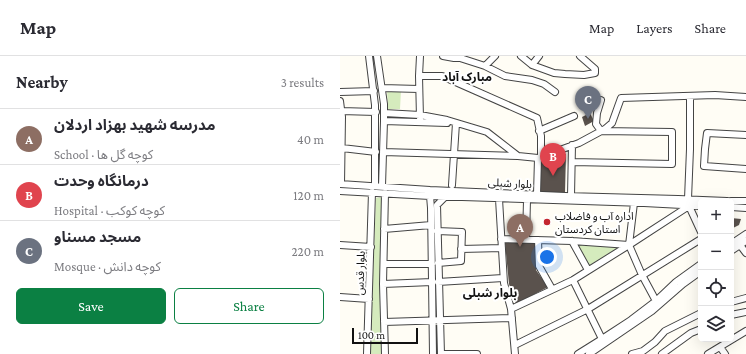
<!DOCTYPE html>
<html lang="en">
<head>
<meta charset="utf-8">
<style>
	:root { --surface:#fff; --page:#f2f2f3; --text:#2b2b33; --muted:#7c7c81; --line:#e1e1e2; --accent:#0b8043 }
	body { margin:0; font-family:"Crimson Pro","Noto Sans Arabic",serif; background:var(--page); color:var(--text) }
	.controls { position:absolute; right:12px; bottom:12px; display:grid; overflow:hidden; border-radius:6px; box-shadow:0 4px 16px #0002 }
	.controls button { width:36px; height:36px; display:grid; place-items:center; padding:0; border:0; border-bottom:1px solid var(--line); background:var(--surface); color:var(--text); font:20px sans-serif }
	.scale { position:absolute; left:12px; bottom:10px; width:66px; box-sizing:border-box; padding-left:4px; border:2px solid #111; border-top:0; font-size:11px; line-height:14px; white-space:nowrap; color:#111; -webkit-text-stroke:3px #fff; paint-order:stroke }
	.you { position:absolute; left:207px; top:201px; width:14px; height:14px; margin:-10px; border:3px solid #fff; border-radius:50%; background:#1a73e8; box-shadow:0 0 0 6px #1a73e833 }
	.badge { display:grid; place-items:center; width:26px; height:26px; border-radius:50%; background:var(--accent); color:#fff; font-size:13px; font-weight:700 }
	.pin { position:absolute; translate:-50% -33px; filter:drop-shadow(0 1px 2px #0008) }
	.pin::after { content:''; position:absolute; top:21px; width:14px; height:12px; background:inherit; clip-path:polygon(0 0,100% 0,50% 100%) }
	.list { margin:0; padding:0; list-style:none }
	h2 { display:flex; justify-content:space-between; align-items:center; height:52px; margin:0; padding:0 16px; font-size:17px }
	h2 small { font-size:13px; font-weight:400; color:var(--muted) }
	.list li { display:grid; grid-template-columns:26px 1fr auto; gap:12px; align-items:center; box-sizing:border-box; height:56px; padding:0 16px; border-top:1px solid var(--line) }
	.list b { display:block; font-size:15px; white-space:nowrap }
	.list p { margin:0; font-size:13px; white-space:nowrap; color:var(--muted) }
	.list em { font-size:13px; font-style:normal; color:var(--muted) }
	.actions { display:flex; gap:8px; padding:12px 16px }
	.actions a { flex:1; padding:9px 0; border:1px solid var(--accent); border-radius:6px; text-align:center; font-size:14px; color:var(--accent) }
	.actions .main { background:var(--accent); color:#fff }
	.icon { flex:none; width:22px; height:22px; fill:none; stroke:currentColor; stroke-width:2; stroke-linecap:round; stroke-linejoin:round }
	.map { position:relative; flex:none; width:406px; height:298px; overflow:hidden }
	header { display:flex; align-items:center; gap:24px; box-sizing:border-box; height:56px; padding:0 20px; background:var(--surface); border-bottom:1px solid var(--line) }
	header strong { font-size:19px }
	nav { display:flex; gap:22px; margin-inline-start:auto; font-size:14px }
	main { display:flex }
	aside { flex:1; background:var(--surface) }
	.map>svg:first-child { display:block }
	.green { fill:#d5ebbd }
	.building { fill:#5a524d }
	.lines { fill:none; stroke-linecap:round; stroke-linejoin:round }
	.minor-casing { stroke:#444; stroke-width:8 }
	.minor { stroke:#fff; stroke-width:6 }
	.poi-dot { fill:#c4262e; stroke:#fff; stroke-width:1.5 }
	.labels { text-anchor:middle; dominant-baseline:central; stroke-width:4; stroke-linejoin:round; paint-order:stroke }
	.street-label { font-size:11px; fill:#111; stroke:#fff }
	.poi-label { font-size:11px; fill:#111; stroke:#fff; text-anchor:start }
	.neighbourhood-label { font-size:12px; font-weight:bold; fill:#111; stroke:#fff }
</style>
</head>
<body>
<header>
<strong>Map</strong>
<nav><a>Map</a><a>Layers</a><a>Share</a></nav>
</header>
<main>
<aside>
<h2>Nearby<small>3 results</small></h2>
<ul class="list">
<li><span class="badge" style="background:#8d6e63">A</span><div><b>مدرسه شهید بهزاد اردلان</b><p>School · کوچه گل ها</p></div><em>40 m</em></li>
<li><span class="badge" style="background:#e0444e">B</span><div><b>درمانگاه وحدت</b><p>Hospital · کوچه کوکب</p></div><em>120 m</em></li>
<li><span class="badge" style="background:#6b7280">C</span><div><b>مسجد مسناو</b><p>Mosque · کوچه دانش</p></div><em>220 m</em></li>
</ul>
<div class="actions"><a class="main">Save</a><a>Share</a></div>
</aside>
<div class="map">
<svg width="406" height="298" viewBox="0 0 406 298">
	<rect width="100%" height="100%" fill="#fffdf5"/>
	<path class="green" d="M 47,34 L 61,34 L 60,53 L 48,53 Z
		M 43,141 L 43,298 L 30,298 L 36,142 Z
		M 235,188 L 279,191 L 247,211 Z"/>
	<path class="building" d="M 250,57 L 254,65 L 245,70 L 242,61 Z
		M 226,98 L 225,137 L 200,136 L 201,104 Z
		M 391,162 L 401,163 L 399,169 L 391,173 Z
		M 196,185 L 196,214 L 208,231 L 176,248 L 169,228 L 165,187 Z"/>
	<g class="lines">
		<g class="minor-casing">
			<path id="minor" d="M 29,0 L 35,49 L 35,130
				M 37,0 L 44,48 L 44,65 L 42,130
				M 80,0 L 79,20 L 80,62
				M 103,0 L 114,2 L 120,2 L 145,10 L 165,20 L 192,24 L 204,28 L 215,36
				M 181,0 L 192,9 L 214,17 L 225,18 L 244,19 L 255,17 L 255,13 L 240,0
				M 192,9 L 199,0
				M 145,10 L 155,0
				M 79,20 L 102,20 L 197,62 L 201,80 L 201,102
				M 42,32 L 79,33
				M 0,36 L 34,35
				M 350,40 L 350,93 L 348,143 L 349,150 L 361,176
				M 0,45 L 2,61 L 1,128
				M 1,55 L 36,56
				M 44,57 L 80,59 L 107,64 L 147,76 L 178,100 L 198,102 L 239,87 L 265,73 L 272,67 L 281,42 L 375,39 L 406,41
				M 44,65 L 107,67
				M 199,75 L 234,60
				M 261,75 L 256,68 L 257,57 L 261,44
				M 406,79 L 367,77 L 365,93 L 364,110 L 406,113
				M 2,92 L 36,96
				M 43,96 L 178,100
				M 232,106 L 332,108 L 332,76 L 261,75
				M 0,128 L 90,134 L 225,140 L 338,143 L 387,145
				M 112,129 L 116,67
				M 0,135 L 90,140 L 304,147 L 361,150
				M 45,137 L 43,228 L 45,298
				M 197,138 L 198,102
				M 90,140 L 91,152 L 93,298
				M 231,140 L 232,89
				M 159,143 L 164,227 L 171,253 L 175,298
				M 391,145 L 406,145
				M 391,151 L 406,152
				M 44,173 L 91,169
				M 97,175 L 122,176 L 121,205 L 98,207
				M 161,183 L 232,185 L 289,189
				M 186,183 L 187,144
				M 198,184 L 199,210 L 212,233
				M 232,185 L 248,214
				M 391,188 L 406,178
				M 0,189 L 31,191
				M 289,189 L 302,219 L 316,245
				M 289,189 L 294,147
				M 400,189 L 406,197
				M 121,193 L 162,192
				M 391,195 L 406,185
				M 44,208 L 92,208
				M 233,224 L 262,283
				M 98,226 L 163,222
				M 43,228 L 92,226
				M 0,241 L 29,243
				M 391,246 L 406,242
				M 171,253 L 233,224 L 289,189 L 349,150
				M 391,259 L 406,256
				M 44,266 L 172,262
				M 175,289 L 248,253 L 361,183
				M 380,291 L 385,298
				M 27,298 L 32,136
				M 101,298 L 97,149 L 105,141
				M 101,298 L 137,298
				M 238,298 L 262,283 L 291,264 L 316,245 L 336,226 L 361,208
				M 249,298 L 312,255 L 343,228 L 361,215
				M 292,298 L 303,295 L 315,286 L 325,275 L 361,257
				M 322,298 L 351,277 L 361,273
				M 368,298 L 406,275"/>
		</g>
		<use href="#minor" class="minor"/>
	</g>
	<circle class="poi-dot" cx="207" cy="166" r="4"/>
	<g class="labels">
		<g class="street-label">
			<text transform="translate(170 127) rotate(3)">بلوار شبلی</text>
			<text transform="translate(20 217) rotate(-88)">بلوار قدس</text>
		</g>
		<g class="poi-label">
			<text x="215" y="160">اداره آب و فاضلاب<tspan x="215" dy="13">استان کردستان</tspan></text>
		</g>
		<g class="neighbourhood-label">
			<text x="127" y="21">مبارک آباد</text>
			<text x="150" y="237">بلوار شبلی</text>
		</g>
	</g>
</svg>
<div class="controls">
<button>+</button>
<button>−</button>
<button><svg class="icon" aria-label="locate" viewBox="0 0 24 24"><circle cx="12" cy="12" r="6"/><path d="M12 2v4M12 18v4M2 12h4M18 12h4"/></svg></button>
<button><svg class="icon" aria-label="layers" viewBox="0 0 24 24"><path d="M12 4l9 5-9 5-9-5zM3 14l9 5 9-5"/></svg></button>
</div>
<div class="scale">100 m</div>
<div class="you"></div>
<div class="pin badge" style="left:180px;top:191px;background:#8d6e63">A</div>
<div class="pin badge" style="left:213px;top:120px;background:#e0444e">B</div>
<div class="pin badge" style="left:248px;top:63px;background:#6b7280">C</div>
</div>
</main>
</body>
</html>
